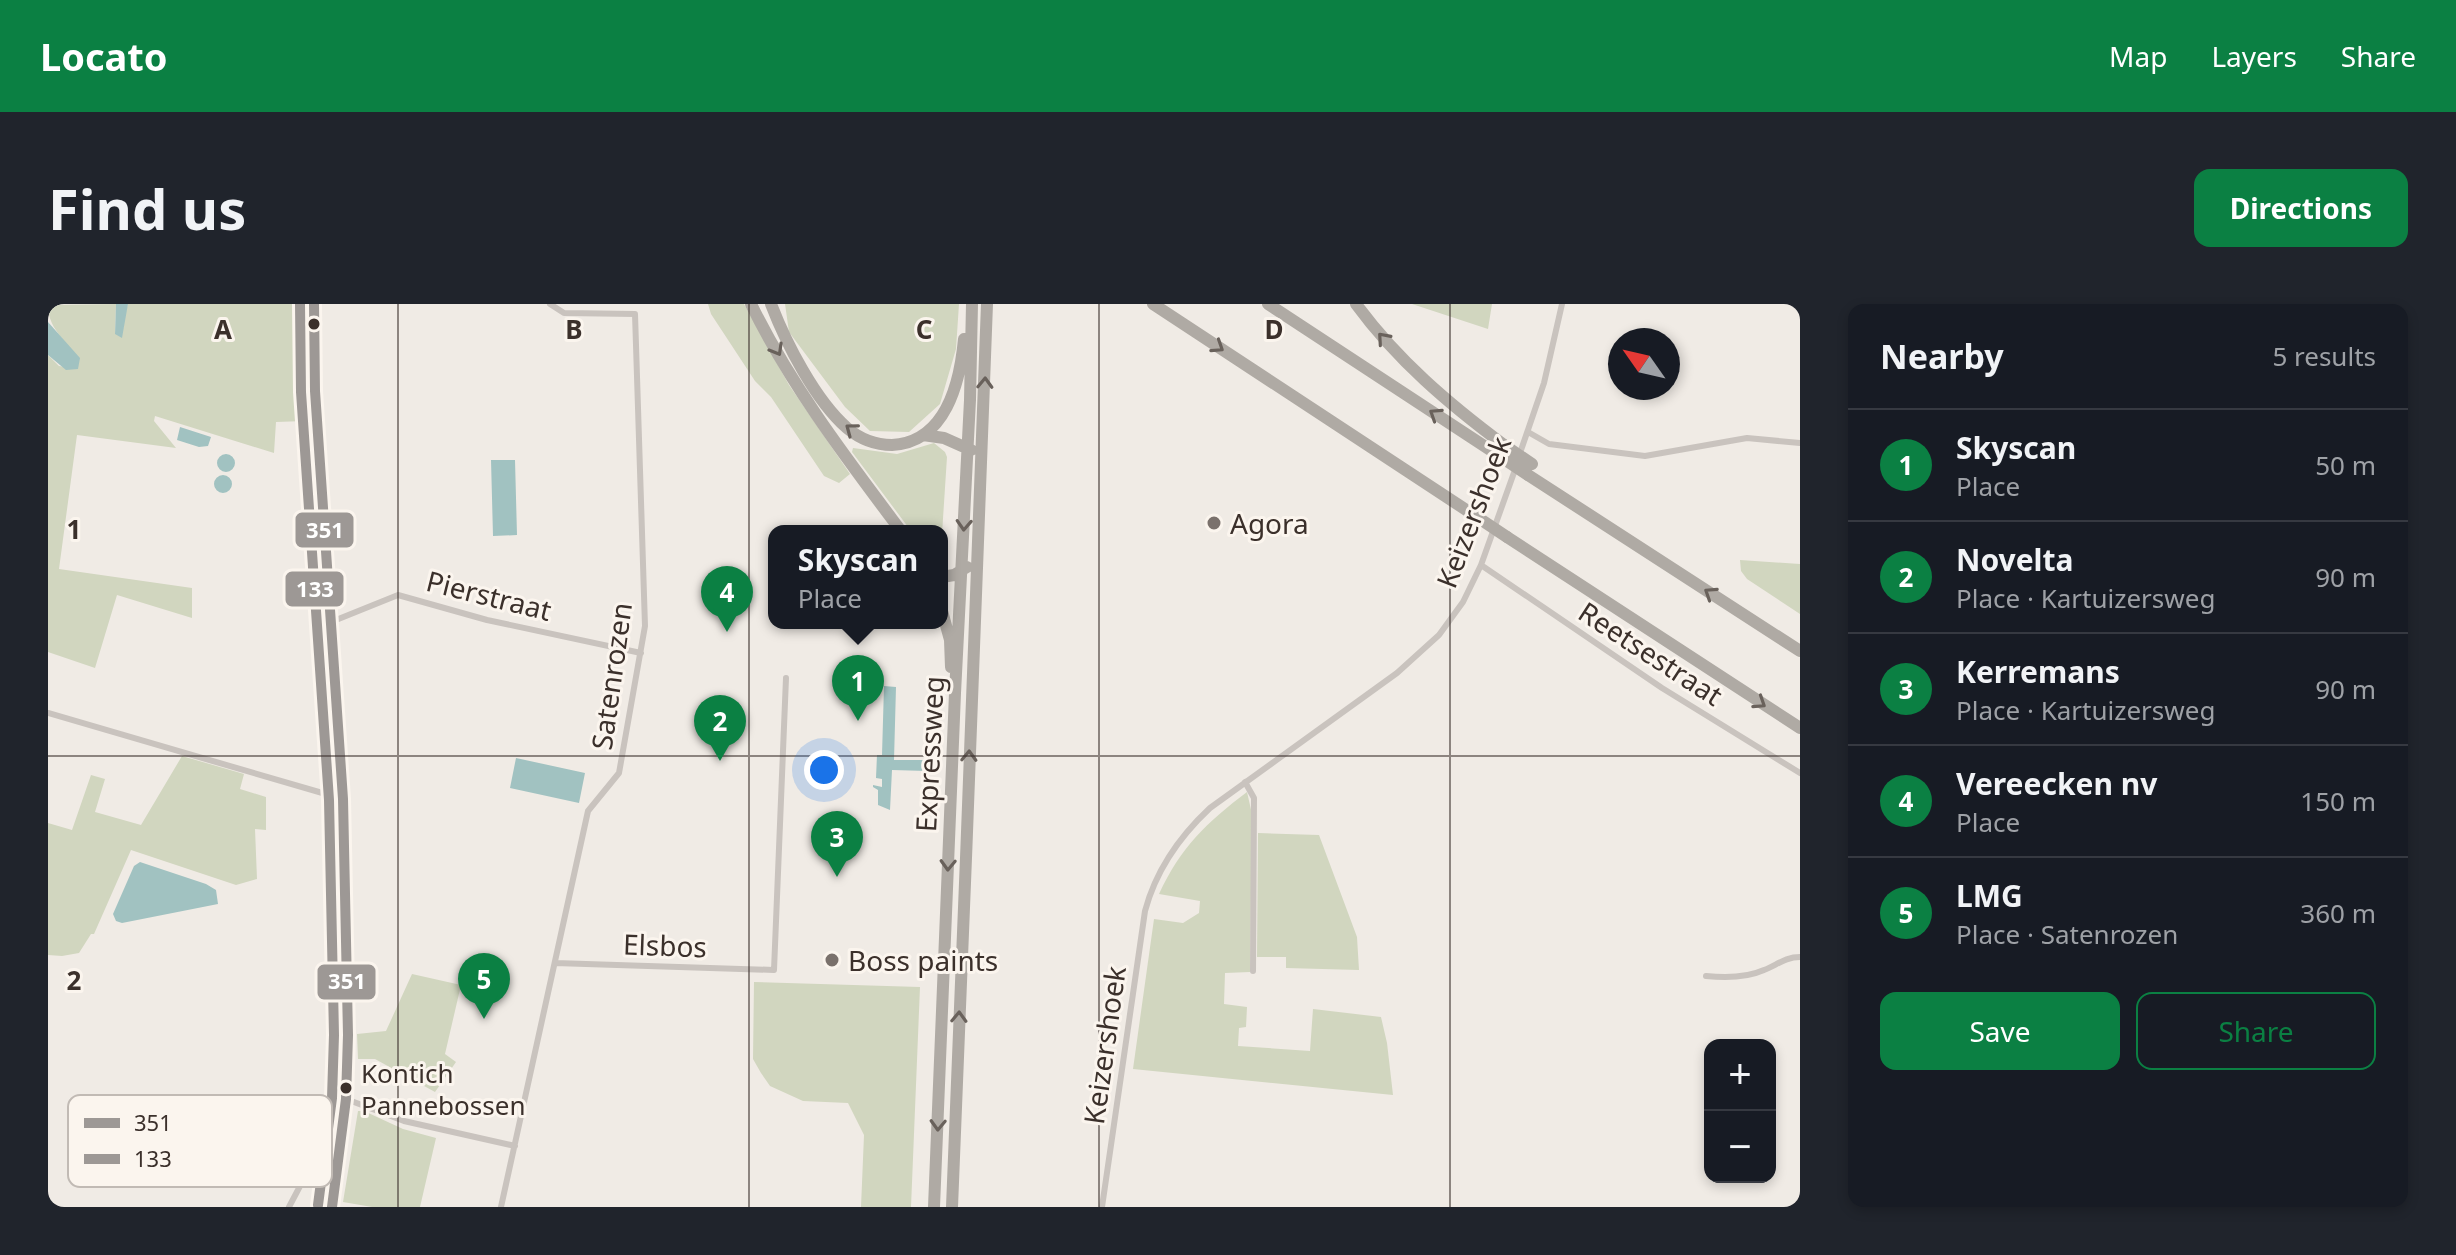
<!DOCTYPE html>
<html lang="en">
<head>
<meta charset="utf-8">
<style>
	:root { --surface:#171b24; --page:#20242c; --text:#f1f3f6; --muted:#9ea1a6; --line:#363941; --accent:#0b8043 }
	body { margin:0; font-family:"Noto Sans",sans-serif; background:var(--page); color:var(--text) }
	.controls { position:absolute; right:24px; bottom:24px; display:grid; overflow:hidden; border-radius:16px; box-shadow:0 4px 12px #0003 }
	.controls button { width:72px; height:72px; display:grid; place-items:center; padding:0; border:0; border-bottom:2px solid var(--line); background:var(--surface); color:var(--text); font:40px sans-serif }
	.compass { position:absolute; left:1560px; top:24px; width:72px; height:72px; border-radius:50%; background:var(--surface); box-shadow:0 4px 12px #0003; rotate:304deg }
	.you { position:absolute; left:776px; top:466px; width:28px; height:28px; margin:-20px; border:6px solid #fff; border-radius:50%; background:#1a73e8; box-shadow:0 0 0 12px #1a73e833 }
	.badge { display:grid; place-items:center; width:52px; height:52px; border-radius:50%; background:var(--accent); color:#fff; font-size:26px; font-weight:700 }
	.pin { position:absolute; translate:-50% -66px; filter:drop-shadow(0 2px 4px #0008) }
	.pin::after { content:''; position:absolute; top:42px; width:28px; height:24px; background:inherit; clip-path:polygon(0 0,100% 0,50% 100%) }
	.popup { position:absolute; left:720px; top:221px; width:180px; height:104px; box-sizing:border-box; display:grid; place-content:center; border-radius:16px; background:var(--surface); filter:drop-shadow(0 2px 6px #0005); font-size:26px; white-space:nowrap; color:var(--muted) }
	.popup b { font-size:30px; color:var(--text) }
	.popup::after { content:''; position:absolute; left:50%; top:100%; margin-left:-16px; border:16px solid transparent; border-top-color:var(--surface) }
	.list { margin:0; padding:0; list-style:none }
	h2 { display:flex; justify-content:space-between; align-items:center; height:104px; margin:0; padding:0 32px; font-size:34px }
	h2 small { font-size:26px; font-weight:400; color:var(--muted) }
	.list li { display:grid; grid-template-columns:52px 1fr auto; gap:24px; align-items:center; box-sizing:border-box; height:112px; padding:0 32px; border-top:2px solid var(--line) }
	.list b { display:block; font-size:30px; white-space:nowrap }
	.list p { margin:0; font-size:26px; white-space:nowrap; color:var(--muted) }
	.list em { font-size:26px; font-style:normal; color:var(--muted) }
	.actions { display:flex; gap:16px; padding:24px 32px }
	.actions a { flex:1; padding:18px 0; border:2px solid var(--accent); border-radius:16px; text-align:center; font-size:28px; color:var(--accent) }
	.actions .main { background:var(--accent); color:#fff }
	.map { position:relative; flex:none; width:1752px; height:903px; overflow:hidden; border-radius:16px }
	header { display:flex; align-items:center; gap:48px; box-sizing:border-box; height:112px; padding:0 40px; background:var(--accent); color:#fff }
	header strong { font-size:38px }
	nav { display:flex; gap:44px; margin-inline-start:auto; font-size:28px }
	.intro { display:flex; align-items:center; justify-content:space-between; box-sizing:border-box; height:192px; padding:0 48px }
	h1 { margin:0; font-size:56px }
	.button { padding:20px 36px; border-radius:16px; background:var(--accent); color:#fff; font-size:28px; font-weight:700 }
	main { display:flex; gap:48px; padding:0 48px }
	aside { flex:1; background:var(--surface); border-radius:16px; box-shadow:0 4px 12px #0003 }
	.map>svg:first-child { display:block }
	.green { fill:#d1d6bf }
	.water { fill:#a1c2c1 }
	.lines { fill:none; stroke-linecap:round; stroke-linejoin:round }
	.street { stroke:#c9c3be; stroke-width:6 }
	.secondary { stroke:#bab3ae; stroke-width:9 }
	.highway { stroke:#afaaa4; stroke-width:12 }
	.highway-bridge { stroke:#afaaa4; stroke-width:12 }
	.bus-1-casing { stroke:#fbf5ee; stroke-width:16 }
	.bus-2-casing { stroke:#fbf5ee; stroke-width:16 }
	.bus-1 { stroke:#9d9895; stroke-width:10 }
	.bus-2 { stroke:#9d9895; stroke-width:10 }
	.oneway { stroke:#69615b }
	.grid { fill:none; stroke:#3b302b; stroke-width:2; stroke-opacity:0.55 }
	.bus-dot { fill:#3b302b; stroke:#fbf5ee; stroke-width:3 }
	.poi-dot { fill:#7a716c; stroke:#fbf5ee; stroke-width:3 }
	.labels { text-anchor:middle; dominant-baseline:central; stroke-width:6; stroke-linejoin:round; paint-order:stroke }
	.bus-label { font-size:26px; fill:#3b302b; stroke:#fbf5ee; text-anchor:start }
	.street-label { font-size:28px; fill:#3b302b; stroke:#fbf5ee }
	.poi-label { font-size:28px; fill:#3b302b; stroke:#fbf5ee; text-anchor:start }
	.key { fill:#fbf5ee; stroke:#c1bab4; stroke-width:2 }
	.key-label { font-size:22px; fill:#3b302b }
	.grid-label { font-size:26px; text-anchor:middle; font-weight:bold; fill:#3b302b; stroke:#fbf5ee; stroke-width:6; stroke-linejoin:round; paint-order:stroke }
	.line-badge { stroke:#fbf5ee; stroke-width:3 }
	.badge-label { font-size:22px; text-anchor:middle; font-weight:bold; fill:#fff }
</style>
</head>
<body>
<header>
<strong>Locato</strong>
<nav><a>Map</a><a>Layers</a><a>Share</a></nav>
</header>
<div class="intro"><h1>Find us</h1><a class="button">Directions</a></div>
<main>
<div class="map">
<svg width="1752" height="903" viewBox="0 0 1752 903">
	<rect width="100%" height="100%" fill="#f0ebe5"/>
	<path class="green" d="M 68,0 L 67,30 L 76,23 L 76,14 L 80,0 L 258,0 L 257,117 L 228,118 L 226,149 L 107,112 L 106,117 L 128,144 L 29,131 L 11,265 L 144,284 L 144,314 L 69,291 L 47,364 L 0,348 L 0,51 L 11,62 L 30,65 C 24,35 0,30 0,1 Z
		M 660,0 L 696,0 L 741,81 L 802,170 L 791,179 L 776,172 L 723,93 L 707,77 L 663,10 Z
		M 737,0 L 911,0 L 908,45 L 892,100 L 861,128 L 822,127 L 797,103 L 741,28 Z
		M 1364,0 L 1444,0 L 1440,25 Z
		M 886,139 L 897,148 L 899,153 L 894,230 L 894,227 L 863,227 L 804,148 L 805,144 L 849,150 Z
		M 1692,256 L 1752,260 L 1752,310 L 1699,275 L 1693,267 Z
		M 134,452 L 196,470 L 192,485 L 218,493 L 218,526 L 207,525 L 209,575 L 188,581 L 83,546 L 46,630 L 43,630 L 31,649 L 14,652 L 0,651 L 0,519 L 24,526 L 43,471 L 57,475 L 47,508 L 93,521 Z
		M 1199,488 L 1204,510 L 1202,668 L 1177,669 L 1176,700 L 1199,703 L 1198,723 L 1191,724 L 1190,742 L 1262,747 L 1265,705 L 1333,713 L 1339,739 L 1345,791 L 1085,765 L 1106,615 L 1135,619 L 1151,609 L 1152,597 L 1111,590 C 1133,543 1158,519 1199,488 Z
		M 1210,529 L 1271,531 L 1309,633 L 1311,666 L 1238,664 L 1238,653 L 1209,653 Z
		M 364,670 L 413,681 L 397,750 L 408,758 L 387,788 L 327,755 L 310,755 L 309,730 L 338,727 Z
		M 706,678 L 872,683 L 863,903 L 813,903 L 816,831 L 800,799 L 755,797 L 722,782 L 713,769 L 705,755 Z
		M 310,807 L 316,807 L 355,825 L 388,834 L 372,903 L 324,903 L 295,898 Z"/>
	<path class="water" d="M 68,0 L 80,0 L 74,34 L 67,30 Z
		M 0,18 L 32,54 L 30,65 L 18,66 L 0,51 Z
		M 132,123 L 163,133 L 160,142 L 151,143 L 129,136 Z
		M169 159a9 9 0 1 1 18 0a9 9 0 1 1-18 0Z
		M 443,156 L 467,156 L 469,231 L 445,232 Z
		M166 180a9 9 0 1 1 18 0a9 9 0 1 1-18 0Z
		M 836,382 L 848,383 L 846,456 L 879,456 L 879,467 L 844,466 L 842,506 L 830,501 L 830,486 L 825,483 L 825,481 L 834,483 L 834,475 L 828,474 L 829,451 L 834,451 Z
		M 468,454 L 537,469 L 531,499 L 462,484 Z
		M 92,558 L 158,580 L 168,586 L 170,600 L 74,619 L 68,617 L 65,610 L 86,562 Z"/>
	<g class="lines">
		<path class="street" d="M 1480,128 L 1501,140 L 1597,152 L 1699,134 L 1752,139
			M 1471,152 L 1496,79 L 1514,0
			M 1433,261 L 1614,384 L 1752,469
			M 283,318 L 350,291 L 439,316 L 593,349
			M 0,409 L 295,495
			M 1197,478 L 1206,494 L 1205,667
			M 507,659 L 726,666 L 738,374
			M 1658,672 C 1677,674 1698,674 1716,666 C 1729,661 1737,653 1752,653
			M 241,903 L 298,795 L 356,817 L 467,842
			M 453,903 L 540,507 L 571,469 L 597,322 L 587,10 L 516,9 L 502,0
			M 1054,903 L 1097,607 C 1108,566 1131,533 1162,504 L 1349,369 L 1391,331 L 1415,298 L 1433,261 L 1468,163"/>
		<path class="secondary" d="M 266,0 L 267,87 L 295,495 L 300,731 L 298,795 L 284,903"/>
		<path class="highway" d="M 703,0 C 743,82 799,155 853,227
			M 723,0 C 738,39 767,96 799,124 C 812,135 828,141 844,141 C 898,138 912,78 916,35
			M 1105,0 L 1432,215
			M 1220,0 L 1453,153
			M 1308,0 C 1349,56 1401,100 1456,141
			M 875,131 L 896,134 L 923,146
			M 1480,171 L 1752,347
			M 1459,233 L 1752,424
			M 894,273 L 906,271 L 919,263
			M 894,307 L 902,336 L 903,363
			M 886,903 L 907,389 L 922,96 L 924,0
			M 904,903 C 915,602 930,301 939,0"/>
		<path class="highway-bridge" d="M 1456,141 L 1484,160
			M 1453,153 L 1480,171
			M 1432,215 L 1459,233"/>
		<g class="bus-1-casing">
			<path id="bus-1" d="M 266,0 L 267,87 L 295,495 L 300,731 L 298,795 L 284,903"/>
		</g>
		<g class="bus-2-casing">
			<path id="bus-2" d="M 252,0 L 253,88 L 281,496 L 286,731 L 284,794 L 270,901"/>
		</g>
		<use href="#bus-1" class="bus-1"/>
		<use href="#bus-2" class="bus-2"/>
	</g>
	<defs><path id="oneway-chevron" d="M-2-3.5L2.5 0L-2 3.5" fill="none" stroke-width="1.6" stroke-linecap="round" stroke-linejoin="round" transform="scale(2)"/></defs>
	<g class="oneway">
		<use href="#oneway-chevron" transform="translate(1335 34) rotate(-131)"/>
		<use href="#oneway-chevron" transform="translate(1170 43) rotate(33)"/>
		<use href="#oneway-chevron" transform="translate(729 46) rotate(60)"/>
		<use href="#oneway-chevron" transform="translate(937 79) rotate(-88)"/>
		<use href="#oneway-chevron" transform="translate(1387 110) rotate(-147)"/>
		<use href="#oneway-chevron" transform="translate(803 125) rotate(-143)"/>
		<use href="#oneway-chevron" transform="translate(916 221) rotate(93)"/>
		<use href="#oneway-chevron" transform="translate(1662 289) rotate(-147)"/>
		<use href="#oneway-chevron" transform="translate(1712 399) rotate(33)"/>
		<use href="#oneway-chevron" transform="translate(921 452) rotate(-88)"/>
		<use href="#oneway-chevron" transform="translate(900 561) rotate(92)"/>
		<use href="#oneway-chevron" transform="translate(911 713) rotate(-88)"/>
		<use href="#oneway-chevron" transform="translate(890 821) rotate(92)"/>
	</g>
	<path class="grid" d="M 350,0 L 350,903M 701,0 L 701,903M 1051,0 L 1051,903M 1402,0 L 1402,903M 0,452 L 1752,452"/>
	<g class="bus-dot">
		<circle cx="266" cy="20" r="7"/>
		<circle cx="298" cy="784" r="7"/>
	</g>
	<g class="poi-dot">
		<circle cx="1166" cy="219" r="8"/>
		<circle cx="784" cy="656" r="8"/>
	</g>
	<g class="labels">
		<g class="bus-label">
			<text x="313" y="769">Kontich<tspan x="313" dy="32">Pannebossen</tspan></text>
		</g>
		<g class="street-label">
			<text transform="translate(1425 208) rotate(-69)">Keizershoek</text>
			<text transform="translate(441 291) rotate(14)">Pierstraat</text>
			<text transform="translate(1603 349) rotate(33)">Reetsestraat</text>
			<text transform="translate(563 372) rotate(-82)">Satenrozen</text>
			<text transform="translate(881 450) rotate(-87)">Expressweg</text>
			<text transform="translate(617 641) rotate(2)">Elsbos</text>
			<text transform="translate(1056 741) rotate(-82)">Keizershoek</text>
		</g>
		<g class="poi-label">
			<text x="1182" y="219">Agora</text>
			<text x="800" y="656">Boss paints</text>
		</g>
	</g>
	<rect x="20" y="791" width="264" height="92" rx="12" class="key"/>
	<rect x="36" y="814" width="36" height="10" fill="#9d9895"/>
	<rect x="36" y="850" width="36" height="10" fill="#9d9895"/>
	<g class="key-label">
		<text x="86" y="827">351</text>
		<text x="86" y="863">133</text>
	</g>
	<g class="grid-label">
		<text x="175" y="35">A</text>
		<text x="526" y="35">B</text>
		<text x="876" y="35">C</text>
		<text x="1226" y="35">D</text>
		<text x="26" y="235">1</text>
		<text x="26" y="686">2</text>
	</g>
	<g class="line-badge">
		<rect x="246" y="207" width="61" height="38" rx="8" fill="#9d9895"/>
		<rect x="236" y="266" width="61" height="38" rx="8" fill="#9d9895"/>
		<rect x="268" y="659" width="61" height="38" rx="8" fill="#9d9895"/>
	</g>
	<g class="badge-label">
		<text x="277" y="234">351</text>
		<text x="267" y="293">133</text>
		<text x="299" y="685">351</text>
	</g>
</svg>
<div class="controls">
<button>+</button>
<button>−</button>
</div>
<svg class="compass" viewBox="-18 -18 36 36"><path d="M0-13l5 13h-10z" fill="#e53935"/><path d="M0 13l5-13h-10z" fill="#9ea1a6"/></svg>
<div class="you"></div>
<div class="pin badge" style="left:810px;top:417px">1</div>
<div class="popup"><b>Skyscan</b>Place</div>
<div class="pin badge" style="left:672px;top:457px">2</div>
<div class="pin badge" style="left:789px;top:573px">3</div>
<div class="pin badge" style="left:679px;top:328px">4</div>
<div class="pin badge" style="left:436px;top:715px">5</div>
</div>
<aside>
<h2>Nearby<small>5 results</small></h2>
<ul class="list">
<li><span class="badge">1</span><div><b>Skyscan</b><p>Place</p></div><em>50 m</em></li>
<li><span class="badge">2</span><div><b>Novelta</b><p>Place · Kartuizersweg</p></div><em>90 m</em></li>
<li><span class="badge">3</span><div><b>Kerremans</b><p>Place · Kartuizersweg</p></div><em>90 m</em></li>
<li><span class="badge">4</span><div><b>Vereecken nv</b><p>Place</p></div><em>150 m</em></li>
<li><span class="badge">5</span><div><b>LMG</b><p>Place · Satenrozen</p></div><em>360 m</em></li>
</ul>
<div class="actions"><a class="main">Save</a><a>Share</a></div>
</aside>
</main>
</body>
</html>
